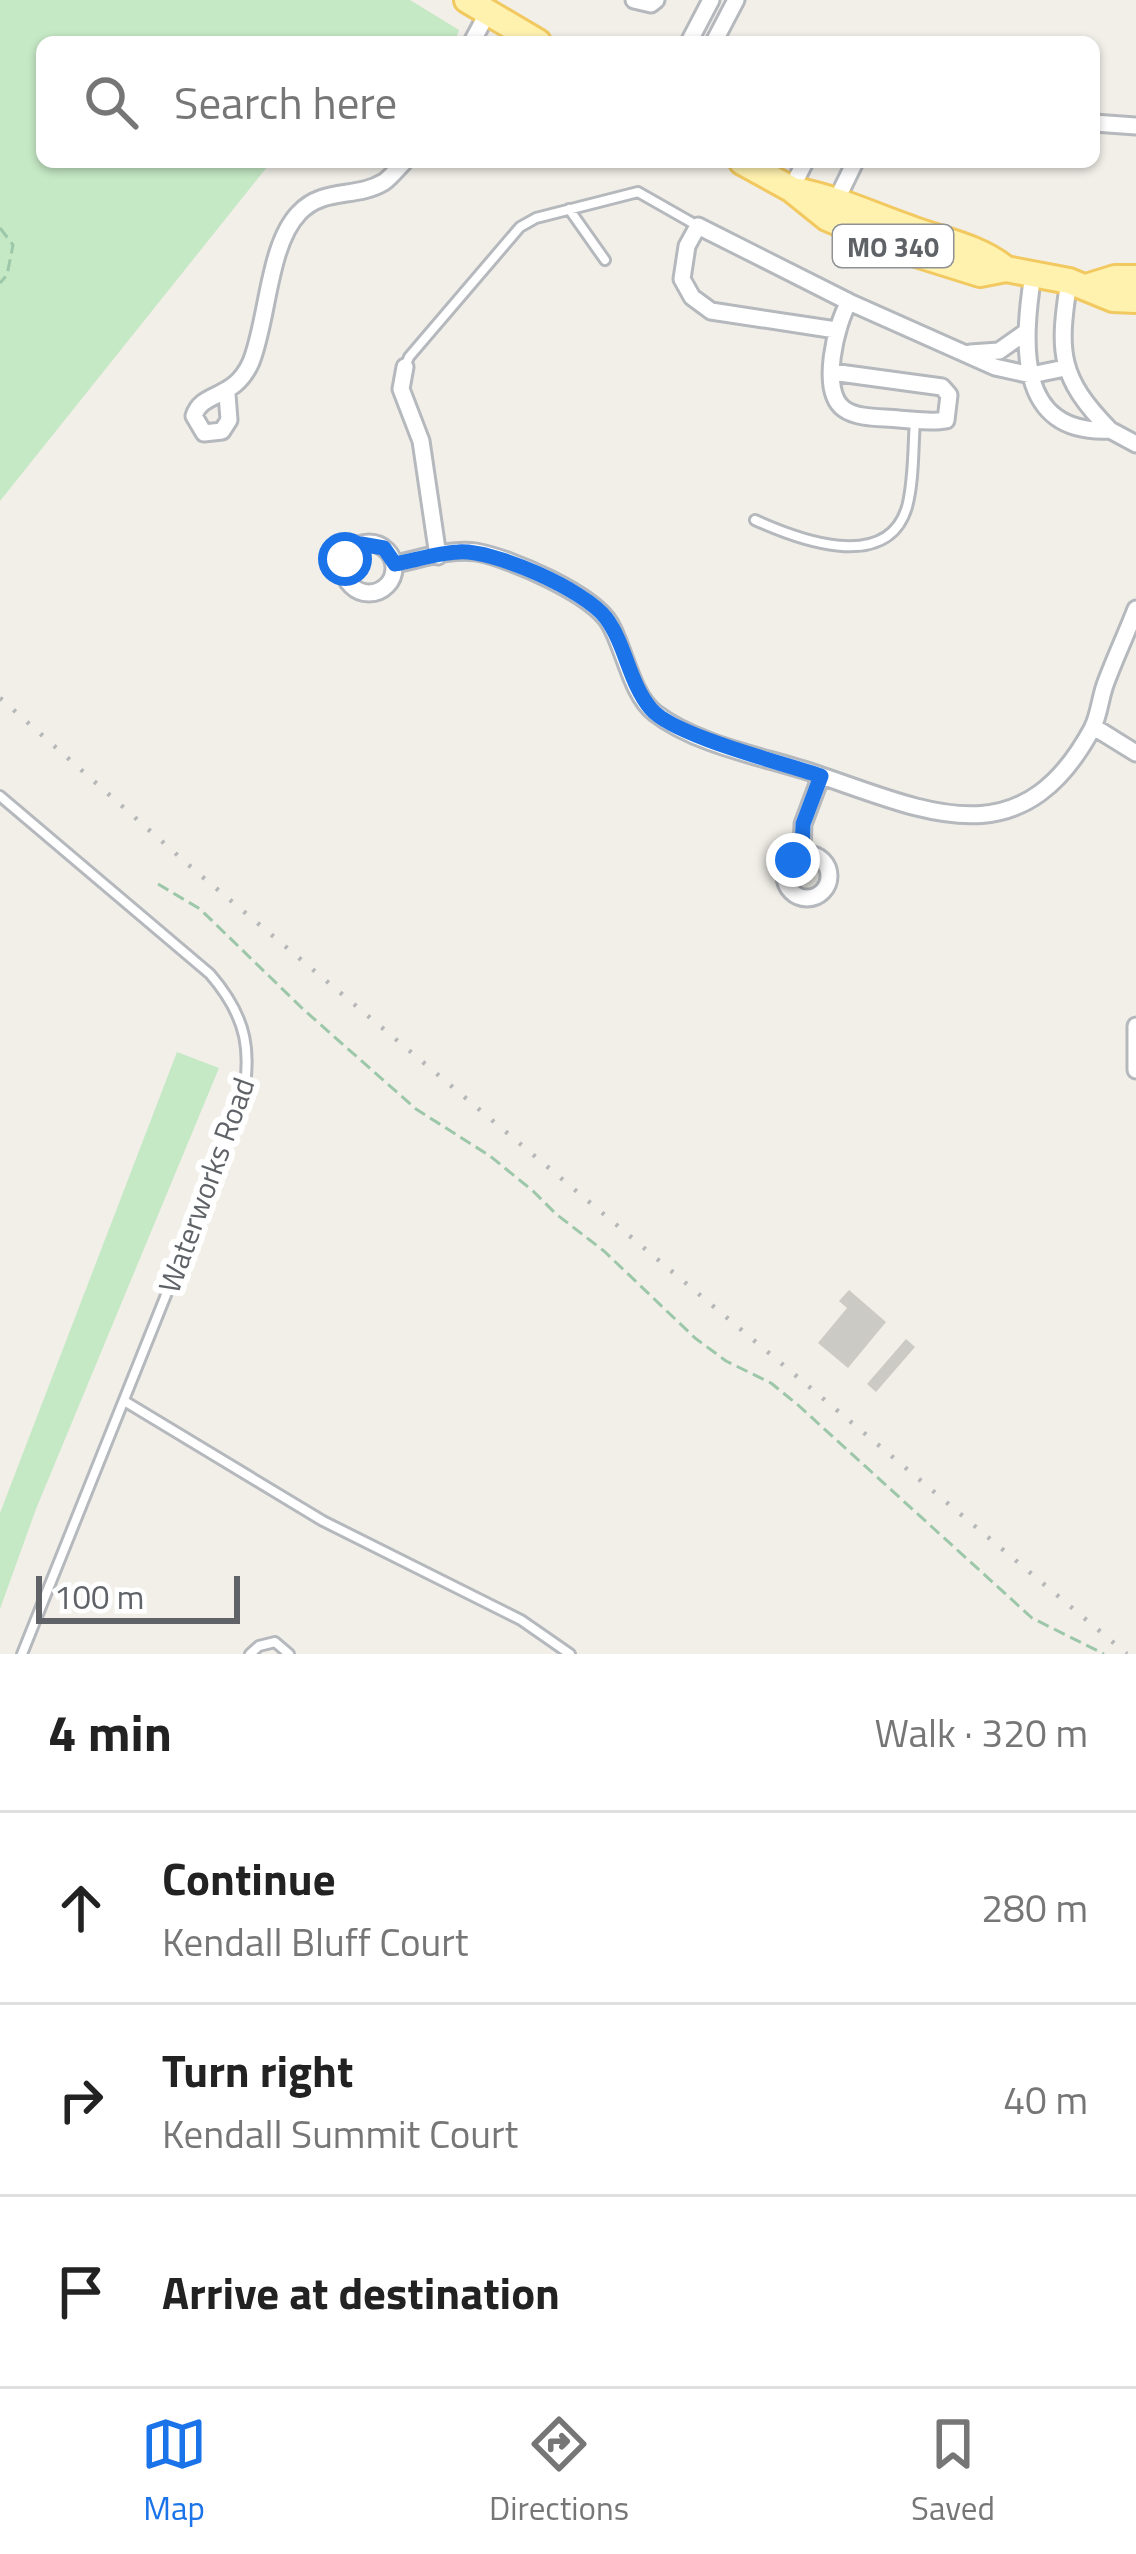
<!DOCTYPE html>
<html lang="en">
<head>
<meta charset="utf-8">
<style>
	:root { --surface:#fff; --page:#f6f6f6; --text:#222; --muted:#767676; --line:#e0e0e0; --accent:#1a73e8 }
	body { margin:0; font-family:"Titillium Web",sans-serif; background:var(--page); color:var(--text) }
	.scale { position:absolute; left:36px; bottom:30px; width:204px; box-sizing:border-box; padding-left:12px; border:6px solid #5f6368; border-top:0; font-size:33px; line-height:42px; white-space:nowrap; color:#5f6368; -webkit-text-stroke:9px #fff; paint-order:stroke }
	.stop { position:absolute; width:36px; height:36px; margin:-27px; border:9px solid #1a73e8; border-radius:50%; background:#fff }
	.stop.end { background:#1a73e8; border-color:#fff; box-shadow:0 3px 12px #0008 }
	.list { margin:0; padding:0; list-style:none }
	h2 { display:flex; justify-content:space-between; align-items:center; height:156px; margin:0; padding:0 48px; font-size:51px }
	h2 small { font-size:39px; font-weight:400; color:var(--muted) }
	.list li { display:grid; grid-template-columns:78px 1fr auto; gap:36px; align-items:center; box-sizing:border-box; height:192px; padding:0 48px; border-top:3px solid var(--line) }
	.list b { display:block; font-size:45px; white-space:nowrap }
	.list p { margin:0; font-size:39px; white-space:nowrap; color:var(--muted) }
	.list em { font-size:39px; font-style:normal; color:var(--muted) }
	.icon { flex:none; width:66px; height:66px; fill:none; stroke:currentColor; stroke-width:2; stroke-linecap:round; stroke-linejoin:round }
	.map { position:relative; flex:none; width:1136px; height:1654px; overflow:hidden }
	.search { position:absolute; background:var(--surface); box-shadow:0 3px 9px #0004; left:36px; right:36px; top:36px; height:132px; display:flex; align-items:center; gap:30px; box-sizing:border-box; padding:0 42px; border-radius:18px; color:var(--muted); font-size:45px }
	.sheet { height:732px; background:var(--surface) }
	nav { display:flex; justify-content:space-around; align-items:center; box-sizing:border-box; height:168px; border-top:3px solid var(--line); background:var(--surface); font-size:33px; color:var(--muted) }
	nav a { display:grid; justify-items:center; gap:6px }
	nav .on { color:var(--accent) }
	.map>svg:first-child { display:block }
	.green { fill:#c5e8c5 }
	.building { fill:#cccac5 }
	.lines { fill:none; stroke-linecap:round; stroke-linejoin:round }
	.service-casing { stroke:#b5b8bc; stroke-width:14 }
	.minor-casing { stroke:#b5b8bc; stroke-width:21 }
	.primary-casing { stroke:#f2c960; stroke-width:30 }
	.path { stroke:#9cc7a9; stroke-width:3; stroke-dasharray:12 6; stroke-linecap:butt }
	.service { stroke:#fff; stroke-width:8 }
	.minor { stroke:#fff; stroke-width:15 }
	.primary { stroke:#fff2af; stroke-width:24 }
	.rail { stroke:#b6b7b8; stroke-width:4.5; stroke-dasharray:3 15; stroke-linecap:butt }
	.route { stroke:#1a73e8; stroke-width:15 }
	.labels { text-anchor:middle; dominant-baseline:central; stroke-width:12; stroke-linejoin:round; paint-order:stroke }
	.shield { fill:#fff; stroke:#8f9295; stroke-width:3 }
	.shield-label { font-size:27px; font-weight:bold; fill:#5f6368 }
	.street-label { font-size:30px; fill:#5f6368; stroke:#fff }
</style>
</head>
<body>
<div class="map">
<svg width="1136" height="1654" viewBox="0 0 1136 1654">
	<rect width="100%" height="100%" fill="#f1efe8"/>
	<path class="green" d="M 0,0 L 410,0 L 459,30 L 455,42 L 42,42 L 42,162 L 271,162 L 0,501 Z
		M 177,1052 L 219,1068 L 36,1509 L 0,1609 L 0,1513 Z"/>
	<path class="building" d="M 849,1290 L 886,1322 L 848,1368 L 818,1343 L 847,1308 L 839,1301 Z
		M 906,1339 L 915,1347 L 876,1392 L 867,1384 Z"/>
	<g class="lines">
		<g class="service-casing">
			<path id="service" d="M 569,209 L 605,260
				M 405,367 L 409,357 L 520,227 L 536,218 L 638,192 L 696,225
				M 755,520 C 797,539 887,574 907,507 C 914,481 913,447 915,420
				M 0,796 L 210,974 C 248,1018 253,1053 241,1108 L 22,1654
				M 126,1402 L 323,1521 L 521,1620 L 570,1654
				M 250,1654 L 259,1646 L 275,1642 L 289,1654"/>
		</g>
		<g class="minor-casing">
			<path id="minor" d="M 634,0 L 651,4 L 656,0
				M 472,42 L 488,12
				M 689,42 L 711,0
				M 714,42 L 736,0
				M 1094,123 L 1136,126
				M 791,189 L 805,162
				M 837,199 L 855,162
				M 1033,274 C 1023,340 1014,435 1110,430 C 1058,377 1058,352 1069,281
				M 836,330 L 711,311 L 692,297 L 682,279 L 687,246 L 698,226 L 849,302 L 995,367 L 1031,375 L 1065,368
				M 970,353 L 999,351 L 1026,332
				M 405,367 L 401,389 L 421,441 L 438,556
				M 832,372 L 942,387 L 949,395 L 946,420 C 931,423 915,420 899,419 C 882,417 858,419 844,409 C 819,391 836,324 849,302
				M 227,394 L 229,420 L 222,431 L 204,433 L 194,416 C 202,390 234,401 251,362 C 268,320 268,245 299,213 C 323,187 356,199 384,182 C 391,177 398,168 404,162
				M 1110,430 L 1136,444
				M344 568a25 25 0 1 1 50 0a25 25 0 1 1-50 0Z
				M 395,564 C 420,559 451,548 476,552 C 510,558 593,594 610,624 C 625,650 631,694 655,713 C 698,746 766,757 816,774 C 928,812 1021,860 1092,729 C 1099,716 1100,699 1105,685 C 1114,660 1126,635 1136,609
				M 1094,727 L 1136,753
				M 802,852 L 803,824 L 821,776
				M785 876a22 22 0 1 1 44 0a22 22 0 1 1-44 0Z
				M 1136,1026 L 1136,1070"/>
		</g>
		<g class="primary-casing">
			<path id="primary" d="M 467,0 L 538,42
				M 742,162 L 791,189 L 827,218 L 897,248 L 980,274 L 1006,269 L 1069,281 L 1113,299 L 1136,300
				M 799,191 C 838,199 872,215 909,228 C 943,241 977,246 1006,269
				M 1086,287 L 1115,278 L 1136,278"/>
		</g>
		<path class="path" d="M 0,228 L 13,245 L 7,275 L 0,283
			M 158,884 L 200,909 L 304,1010 L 416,1109 L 490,1156 L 533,1191 L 556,1214 L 604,1251 L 695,1338 L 726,1361 L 771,1383 L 798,1405 L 1032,1618 L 1104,1654"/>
		<use href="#service" class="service"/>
		<use href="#minor" class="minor"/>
		<use href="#primary" class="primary"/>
		<path class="rail" d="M 0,698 L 192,868 L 1127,1654"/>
	</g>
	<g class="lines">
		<path class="route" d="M 345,559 L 361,544 L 384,548 L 395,564 C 416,560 438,553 458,552 C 493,549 585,590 606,618 C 626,645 629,683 651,709 C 674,736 783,763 821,776 L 803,824 L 802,852 L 793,860"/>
	</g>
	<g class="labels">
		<rect class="shield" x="833" y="225" width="120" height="42" rx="9"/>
		<g class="shield-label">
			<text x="893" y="246">MO 340</text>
		</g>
		<g class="street-label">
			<text transform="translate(206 1185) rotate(-70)">Waterworks Road</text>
		</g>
	</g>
</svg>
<div class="scale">100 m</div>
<div class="stop" style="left:345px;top:559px"></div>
<div class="stop end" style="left:793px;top:860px"></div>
<div class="search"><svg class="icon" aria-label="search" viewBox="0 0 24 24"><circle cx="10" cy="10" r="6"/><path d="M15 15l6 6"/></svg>Search here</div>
</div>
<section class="sheet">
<h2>4 min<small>Walk · 320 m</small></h2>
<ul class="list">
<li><svg class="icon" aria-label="ahead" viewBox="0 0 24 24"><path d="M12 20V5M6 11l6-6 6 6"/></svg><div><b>Continue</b><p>Kendall Bluff Court</p></div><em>280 m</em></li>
<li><svg class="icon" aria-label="right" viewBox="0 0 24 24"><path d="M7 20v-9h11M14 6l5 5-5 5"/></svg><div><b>Turn right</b><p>Kendall Summit Court</p></div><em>40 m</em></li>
<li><svg class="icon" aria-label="arrive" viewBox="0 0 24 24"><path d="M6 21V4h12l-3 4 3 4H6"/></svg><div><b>Arrive at destination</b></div></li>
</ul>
</section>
<nav>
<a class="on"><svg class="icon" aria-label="map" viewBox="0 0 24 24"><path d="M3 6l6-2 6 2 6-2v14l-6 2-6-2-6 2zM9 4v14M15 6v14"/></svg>Map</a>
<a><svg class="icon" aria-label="directions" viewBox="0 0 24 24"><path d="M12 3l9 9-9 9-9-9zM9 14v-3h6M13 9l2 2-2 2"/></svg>Directions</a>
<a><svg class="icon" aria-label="saved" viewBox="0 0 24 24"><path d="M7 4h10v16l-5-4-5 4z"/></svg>Saved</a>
</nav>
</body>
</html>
